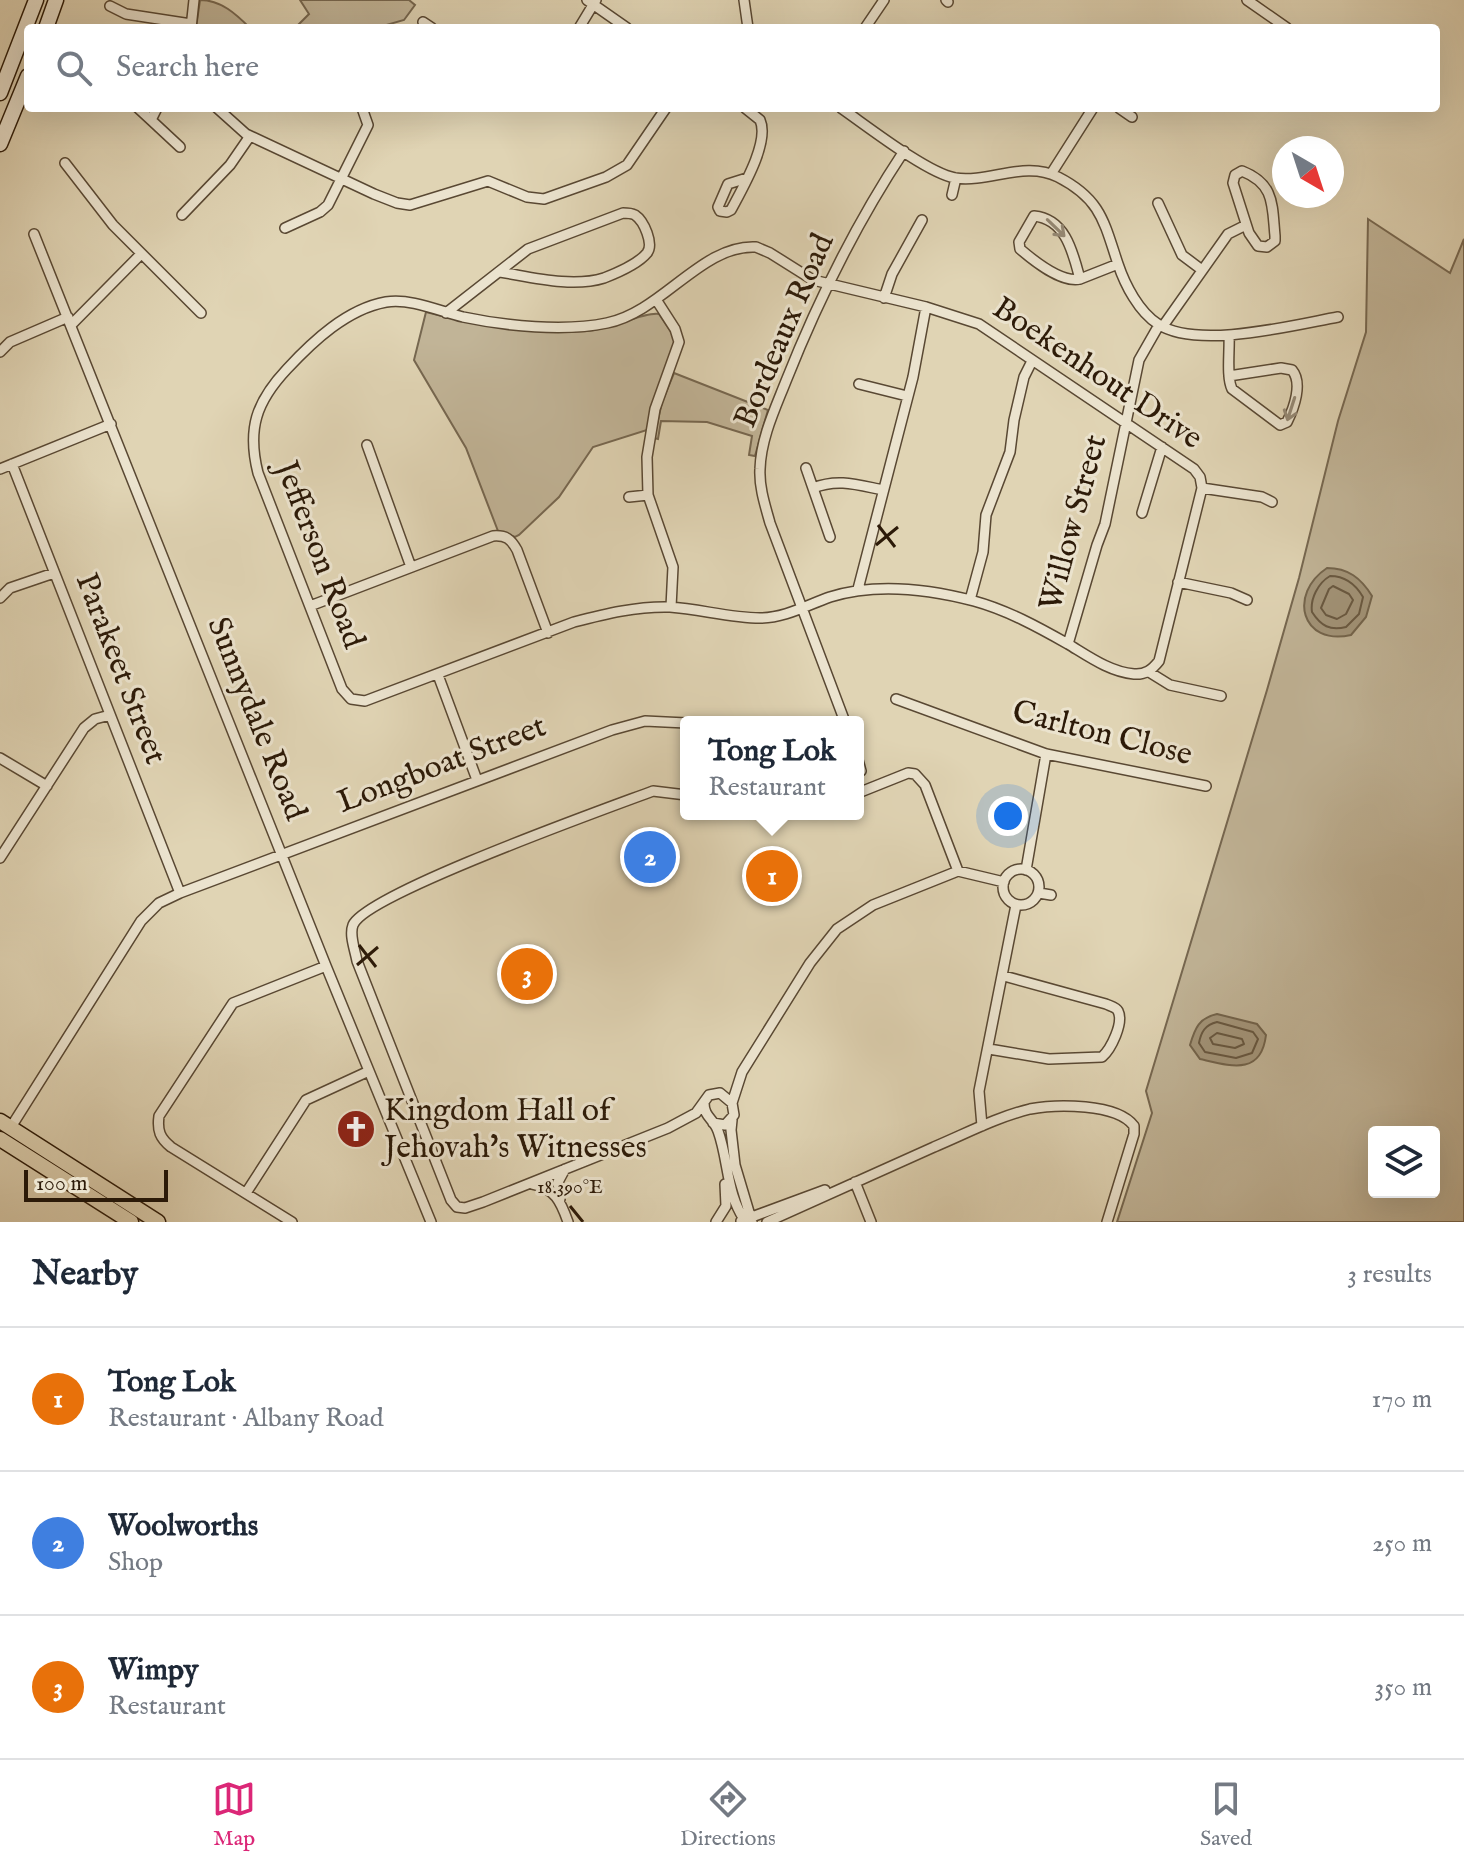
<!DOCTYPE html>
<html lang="en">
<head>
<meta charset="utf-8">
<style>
	:root { --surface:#fff; --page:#f2f2f3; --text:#1f2937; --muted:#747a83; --line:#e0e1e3; --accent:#db2777 }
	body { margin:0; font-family:"IM FELL English",serif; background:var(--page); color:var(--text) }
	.controls { position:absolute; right:24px; bottom:24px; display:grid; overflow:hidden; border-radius:8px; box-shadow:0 8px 32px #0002 }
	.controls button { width:72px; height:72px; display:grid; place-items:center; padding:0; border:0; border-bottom:2px solid var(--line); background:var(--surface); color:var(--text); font:40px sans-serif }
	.compass { position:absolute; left:1272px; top:136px; width:72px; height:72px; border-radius:50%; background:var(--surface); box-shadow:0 8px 32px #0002; rotate:141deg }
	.scale { position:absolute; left:24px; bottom:20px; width:144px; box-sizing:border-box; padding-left:8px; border:4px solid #2c1a08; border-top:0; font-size:22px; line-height:28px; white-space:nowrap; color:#2c1a08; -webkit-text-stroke:6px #ebe3ce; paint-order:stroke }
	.you { position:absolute; left:1008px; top:816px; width:28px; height:28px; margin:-20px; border:6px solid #fff; border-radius:50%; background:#1a73e8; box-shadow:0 0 0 12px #1a73e833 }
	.badge { display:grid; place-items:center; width:52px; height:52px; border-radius:50%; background:var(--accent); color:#fff; font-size:26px; font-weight:700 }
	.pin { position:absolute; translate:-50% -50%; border:4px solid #fff; box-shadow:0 2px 8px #0006 }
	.popup { position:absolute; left:680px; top:716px; width:184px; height:104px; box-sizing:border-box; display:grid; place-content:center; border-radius:8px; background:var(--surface); filter:drop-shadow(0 2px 6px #0005); font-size:26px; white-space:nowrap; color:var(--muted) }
	.popup b { font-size:30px; color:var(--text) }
	.popup::after { content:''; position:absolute; left:50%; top:100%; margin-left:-16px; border:16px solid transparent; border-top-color:var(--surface) }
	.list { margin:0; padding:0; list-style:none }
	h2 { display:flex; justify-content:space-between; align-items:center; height:104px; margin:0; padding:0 32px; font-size:34px }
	h2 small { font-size:26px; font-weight:400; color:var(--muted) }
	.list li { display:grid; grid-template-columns:52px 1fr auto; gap:24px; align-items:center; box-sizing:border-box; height:144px; padding:0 32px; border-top:2px solid var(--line) }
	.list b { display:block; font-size:30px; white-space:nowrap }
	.list p { margin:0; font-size:26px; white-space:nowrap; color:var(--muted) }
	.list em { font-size:26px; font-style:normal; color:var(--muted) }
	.icon { flex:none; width:44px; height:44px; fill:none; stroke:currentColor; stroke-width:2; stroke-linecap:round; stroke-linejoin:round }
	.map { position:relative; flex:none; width:1464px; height:1222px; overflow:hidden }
	.search { position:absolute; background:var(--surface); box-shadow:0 8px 32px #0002; left:24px; right:24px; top:24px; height:88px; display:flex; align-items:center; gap:20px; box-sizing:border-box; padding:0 28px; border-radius:8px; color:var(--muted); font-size:30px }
	.sheet { height:536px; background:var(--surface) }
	nav { display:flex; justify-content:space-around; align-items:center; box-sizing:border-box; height:112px; border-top:2px solid var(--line); background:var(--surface); font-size:22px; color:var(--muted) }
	nav a { display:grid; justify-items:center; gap:4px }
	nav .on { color:var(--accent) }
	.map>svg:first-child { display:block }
	.green { fill:#c1b497; stroke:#766750; stroke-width:2; fill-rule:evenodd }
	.water { fill:#a3957a; stroke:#73644c; stroke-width:2 }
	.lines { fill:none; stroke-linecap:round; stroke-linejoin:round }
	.shore { stroke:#685841; stroke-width:2 }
	.street-casing { stroke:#594833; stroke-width:12 }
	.secondary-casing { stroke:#2c1a08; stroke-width:17 }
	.primary-casing { stroke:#2c1a08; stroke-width:17 }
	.street { stroke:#ebe3ce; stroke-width:9 }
	.secondary { stroke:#ebe3ce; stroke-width:14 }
	.primary { stroke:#e0d4b4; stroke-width:14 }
	.oneway { stroke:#958975 }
	.ticks { fill:none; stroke:#2c1a08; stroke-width:3 }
	.labels { text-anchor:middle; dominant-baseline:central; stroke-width:6; stroke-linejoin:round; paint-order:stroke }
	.street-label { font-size:32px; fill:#2c1a08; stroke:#ebe3ce }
	.poi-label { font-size:32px; fill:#2c1a08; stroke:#ebe3ce; text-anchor:start }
	.ticks-label { font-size:20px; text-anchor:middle; fill:#2c1a08; stroke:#ebe3ce; stroke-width:6; stroke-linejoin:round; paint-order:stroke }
</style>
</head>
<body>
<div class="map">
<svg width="1464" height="1222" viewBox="0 0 1464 1222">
	<rect width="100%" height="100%" fill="#e0d4b4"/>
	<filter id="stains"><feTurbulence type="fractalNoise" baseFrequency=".0025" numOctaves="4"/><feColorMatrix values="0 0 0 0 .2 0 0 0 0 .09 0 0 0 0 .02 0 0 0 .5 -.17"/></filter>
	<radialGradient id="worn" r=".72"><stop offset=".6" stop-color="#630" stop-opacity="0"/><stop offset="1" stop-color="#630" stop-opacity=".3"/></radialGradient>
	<path class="green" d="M 200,0 C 221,0 236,14 250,28 L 196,28 Z
		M 300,0 L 409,0 L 415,5 L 404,20 L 376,28 L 295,28 L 309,14 Z
		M 1368,219 L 1450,273 L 1464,239 L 1464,1222 L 1117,1222 L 1152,1113 L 1146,1091 L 1267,690 L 1299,578 L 1338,421 L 1366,332 ZM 1374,1132 L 1434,1132 L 1434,1192 L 1374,1192 Z
		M 426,312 C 475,325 536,335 587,331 C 608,330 646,311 659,314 L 673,335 L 675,342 L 647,430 L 593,447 L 559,497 L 519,535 L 515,537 L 498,531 L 466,448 L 414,360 Z
		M 674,373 L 768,410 L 755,456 L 749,455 L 752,436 L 707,422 L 661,421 L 658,439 L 654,438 L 662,402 Z"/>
	<path class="water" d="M 1327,568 C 1348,568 1361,578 1372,596 L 1366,617 L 1351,635 C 1301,646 1288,594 1327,568 Z
		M 1217,1014 L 1257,1024 L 1266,1035 C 1261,1076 1231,1066 1200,1059 L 1190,1045 C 1195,1028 1199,1018 1217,1014 Z"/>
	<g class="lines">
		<path class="shore" d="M 1330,576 C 1345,576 1356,585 1363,597 L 1359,614 L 1346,627 C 1330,631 1321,626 1312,612 C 1310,599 1318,583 1330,576 Z
			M 1333,586 L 1349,594 L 1353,600 L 1346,614 L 1337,619 L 1326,615 L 1321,608 L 1329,589 Z
			M 1217,1022 L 1253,1032 L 1258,1039 L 1252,1053 L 1236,1058 L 1205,1052 L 1199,1043 C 1201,1032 1205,1025 1217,1022 Z
			M 1217,1033 L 1242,1039 L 1244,1044 L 1235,1048 L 1213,1044 L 1210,1038 Z"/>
		<g class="street-casing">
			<path id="street" d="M 587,0 L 627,28
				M 744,0 L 748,28
				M 946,0 L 948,2
				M 1247,0 L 1287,28
				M 110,6 L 126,14 L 191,24
				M 423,22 L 432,28
				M 191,28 L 194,0
				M 579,28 L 596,0
				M 865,28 L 884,0
				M 138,108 L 151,120
				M 157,108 L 151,120 L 180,147
				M 217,108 L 246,134 L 374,194 L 397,203 L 410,205 L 488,181 L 527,197 L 544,199 L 606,177 L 627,165 L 666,108
				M 745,108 L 760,120 C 770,142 742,189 731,210 L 727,212 L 720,211 L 718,207 L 728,184 L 747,178
				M 841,108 C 867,126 927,173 955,178 C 990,183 1025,160 1058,177 C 1101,199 1104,222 1118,264 C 1125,285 1139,312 1158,324 C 1197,350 1294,325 1338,317
				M 1119,108 L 1132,117
				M 65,163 L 113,225 L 201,313
				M 1242,171 C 1275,184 1272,205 1275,236 L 1275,241 L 1267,247 L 1258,246 L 1249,233 L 1233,183 L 1235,175 Z
				M 1051,174 L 1093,108
				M 952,195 L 956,178
				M 1158,203 L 1182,255 L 1202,270
				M 182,215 L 230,165 L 250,136
				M 285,228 L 320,212 L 328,205 L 368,125 L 362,108
				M 34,234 L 326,966 L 431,1222
				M 756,247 L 770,253 L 813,280 L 926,307 L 979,324 L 1194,469 L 1200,477 L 1202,488 L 1159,661 C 1152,670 1145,675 1134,674 C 1110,672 1088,656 1068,644 C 1038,627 1007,610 974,601 C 928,589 875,583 830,597 C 807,605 785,618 760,618 C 730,618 700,609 670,607 C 637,606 605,614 574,622 L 365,701 L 351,699 L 342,689 L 258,473 C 247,429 256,402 287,369 C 313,341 347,309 386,302 C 411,298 439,311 463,317 C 506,326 564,332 607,323 C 662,312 702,244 756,247 Z
				M 1080,279 C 1073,253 1066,219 1034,216 L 1019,242 L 1020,249 C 1034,261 1061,283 1080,279 L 1118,264
				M 884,298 L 892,274 L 922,220
				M 657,301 L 675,329 L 679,342 L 655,409 L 647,457 L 648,495 L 673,567 L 671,607
				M 446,313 L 528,249 L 623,213 C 628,213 631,213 635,215 C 644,221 654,244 647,253 C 638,264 617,273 604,278 C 572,288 531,277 500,272
				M 71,325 L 141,254
				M 1163,326 L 1228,234 L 1246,225
				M 1229,335 C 1230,350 1226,377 1232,389 L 1280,425 L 1287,422 C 1294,408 1303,383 1292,370 L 1281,368 L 1229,376
				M 0,352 L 10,342 L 68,317
				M 859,384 L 907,396
				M 367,445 L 411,567
				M 12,464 L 180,893
				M 806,468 L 830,537
				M 0,469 L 111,424
				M 813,488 C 838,478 858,485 883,490
				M 1202,488 L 1262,497 L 1272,502
				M 629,497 L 648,495
				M 1142,513 L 1162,447
				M 1178,582 L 1231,593 L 1247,600
				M 858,589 L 913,377 L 926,307
				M 0,598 L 10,588 L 54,573
				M 970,600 L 983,552 L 986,515 L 1010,452 L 1014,420 L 1024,377 L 1032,361
				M 310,606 L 493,536 C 506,535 511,539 517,550 L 548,633
				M 1068,644 L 1097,545 L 1105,524 L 1139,360 L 1159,325
				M 1149,672 L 1170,685 L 1221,696
				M 438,675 L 477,780
				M 896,699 L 1046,754 L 1206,786
				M 845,722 L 770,523 C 765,505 759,487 760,469 C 761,438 775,409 786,381 C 819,298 855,225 904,151
				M 0,758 L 47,786
				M 858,760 L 861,771
				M 858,793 L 908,773 L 915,774 L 925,785 L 958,871
				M 686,795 L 653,791 C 608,808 366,894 353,925 C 349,935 355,950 357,961 L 451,1200 L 457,1207 L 465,1208 L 483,1202 L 668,1128 L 696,1113 L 709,1095 L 720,1093 L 732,1103 L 734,1115 L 725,1125 L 713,1123
				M 0,858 L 84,728 L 95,719 L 110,715
				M1003 887a18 18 0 1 1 36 0a18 18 0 1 1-36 0Z
				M 1026,870 L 1046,754
				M 1039,893 L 1051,895
				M 989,1049 L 1049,1059 L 1102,1057 C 1111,1049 1124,1023 1118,1011 C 1116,1007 1110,1006 1106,1004 L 1004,976
				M 704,1103 C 704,1117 714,1119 718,1131 C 729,1161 726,1195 746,1222
				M 732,1103 L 742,1072 L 810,963 L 837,929 L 873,905 L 958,871 L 1004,882
				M 732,1120 L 731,1130 L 735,1165 L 752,1222
				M 982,1126 L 979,1091 L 1016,905
				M 11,1127 L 141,921 L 159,903 L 180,893 L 612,730 L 645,721 L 686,723
				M 855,1182 L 871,1222
				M 532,1184 C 555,1188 561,1202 568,1222
				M 246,1193 L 306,1100 L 369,1071
				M 560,1199 L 558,1182 L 565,1169
				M 741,1221 L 825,1190
				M 292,1222 L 171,1147 C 160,1138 157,1131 159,1116 L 233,1003 L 326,966
				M 716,1222 L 726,1206 L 725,1184
				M 767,1222 C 822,1197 878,1172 934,1147 C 965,1134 997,1117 1030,1109 C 1056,1104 1117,1103 1134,1126 L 1134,1134 L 1107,1222"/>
		</g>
		<g class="secondary-casing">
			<path id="secondary" d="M 46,28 L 56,0
				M 0,93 L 36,0
				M 0,144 L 28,76"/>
		</g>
		<g class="primary-casing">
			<path id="primary" d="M 0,1121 L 158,1222
				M 0,1139 L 131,1222"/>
		</g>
		<use href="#street" class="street"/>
		<use href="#secondary" class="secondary"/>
		<use href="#primary" class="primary"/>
	</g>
	<defs><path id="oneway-shaft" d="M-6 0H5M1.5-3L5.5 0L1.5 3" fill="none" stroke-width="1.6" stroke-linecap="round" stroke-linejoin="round" transform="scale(2)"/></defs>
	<g class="oneway">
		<use href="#oneway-shaft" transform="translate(1056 228) rotate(44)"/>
		<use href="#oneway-shaft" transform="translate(1291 409) rotate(108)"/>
	</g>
	<path class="ticks" d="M 878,525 L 895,547M 876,545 L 898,527M 359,945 L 376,967M 357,965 L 378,947M 570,1206 L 583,1222"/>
	<defs>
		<g id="church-disc" transform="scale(2)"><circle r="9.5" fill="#8f2418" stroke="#ebe3ce"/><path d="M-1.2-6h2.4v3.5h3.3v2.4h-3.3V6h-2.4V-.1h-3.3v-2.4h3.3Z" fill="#fff"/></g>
	</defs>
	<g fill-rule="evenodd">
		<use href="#church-disc" x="356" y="1129"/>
	</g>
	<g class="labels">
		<g class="street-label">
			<text transform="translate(785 331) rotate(-67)">Bordeaux Road</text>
			<text transform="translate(1097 374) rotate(34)">Boekenhout Drive</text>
			<text transform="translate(1074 523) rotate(-75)">Willow Street</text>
			<text transform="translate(319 555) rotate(69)">Jefferson Road</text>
			<text transform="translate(120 669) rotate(69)">Parakeet Street</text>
			<text transform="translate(256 719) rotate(68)">Sunnydale Road</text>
			<text transform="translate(1102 734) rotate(14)">Carlton Close</text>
			<text transform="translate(442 765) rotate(-21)">Longboat Street</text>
		</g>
		<g class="poi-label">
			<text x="384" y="1111">Kingdom Hall of<tspan x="384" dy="37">Jehovah's Witnesses</tspan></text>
		</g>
	</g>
	<g class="ticks-label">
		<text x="570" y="1193">18.390°E</text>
	</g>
	<rect width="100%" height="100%" filter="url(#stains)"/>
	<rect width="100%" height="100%" fill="url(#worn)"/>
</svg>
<div class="controls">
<button><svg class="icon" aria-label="layers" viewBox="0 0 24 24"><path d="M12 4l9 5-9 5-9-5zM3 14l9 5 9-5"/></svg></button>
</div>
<svg class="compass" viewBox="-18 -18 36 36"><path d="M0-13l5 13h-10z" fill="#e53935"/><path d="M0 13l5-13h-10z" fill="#747a83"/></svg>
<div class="scale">100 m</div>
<div class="you"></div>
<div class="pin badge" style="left:772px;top:876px;background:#e8710a">1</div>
<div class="popup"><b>Tong Lok</b>Restaurant</div>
<div class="pin badge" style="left:650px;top:857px;background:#3f7fe0">2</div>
<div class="pin badge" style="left:527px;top:974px;background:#e8710a">3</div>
<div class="search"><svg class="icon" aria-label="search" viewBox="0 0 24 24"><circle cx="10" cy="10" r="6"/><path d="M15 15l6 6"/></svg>Search here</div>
</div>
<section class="sheet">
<h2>Nearby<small>3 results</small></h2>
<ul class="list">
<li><span class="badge" style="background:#e8710a">1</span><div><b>Tong Lok</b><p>Restaurant · Albany Road</p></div><em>170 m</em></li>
<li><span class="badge" style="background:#3f7fe0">2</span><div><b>Woolworths</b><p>Shop</p></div><em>250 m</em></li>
<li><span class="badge" style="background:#e8710a">3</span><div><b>Wimpy</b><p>Restaurant</p></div><em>350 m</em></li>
</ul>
</section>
<nav>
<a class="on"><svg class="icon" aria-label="map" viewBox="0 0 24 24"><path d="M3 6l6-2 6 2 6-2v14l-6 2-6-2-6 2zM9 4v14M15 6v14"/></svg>Map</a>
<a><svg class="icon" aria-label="directions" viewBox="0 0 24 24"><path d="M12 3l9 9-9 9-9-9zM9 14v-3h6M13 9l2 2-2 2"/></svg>Directions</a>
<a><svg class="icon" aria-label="saved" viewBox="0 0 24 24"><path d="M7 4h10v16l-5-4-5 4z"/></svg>Saved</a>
</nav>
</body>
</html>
